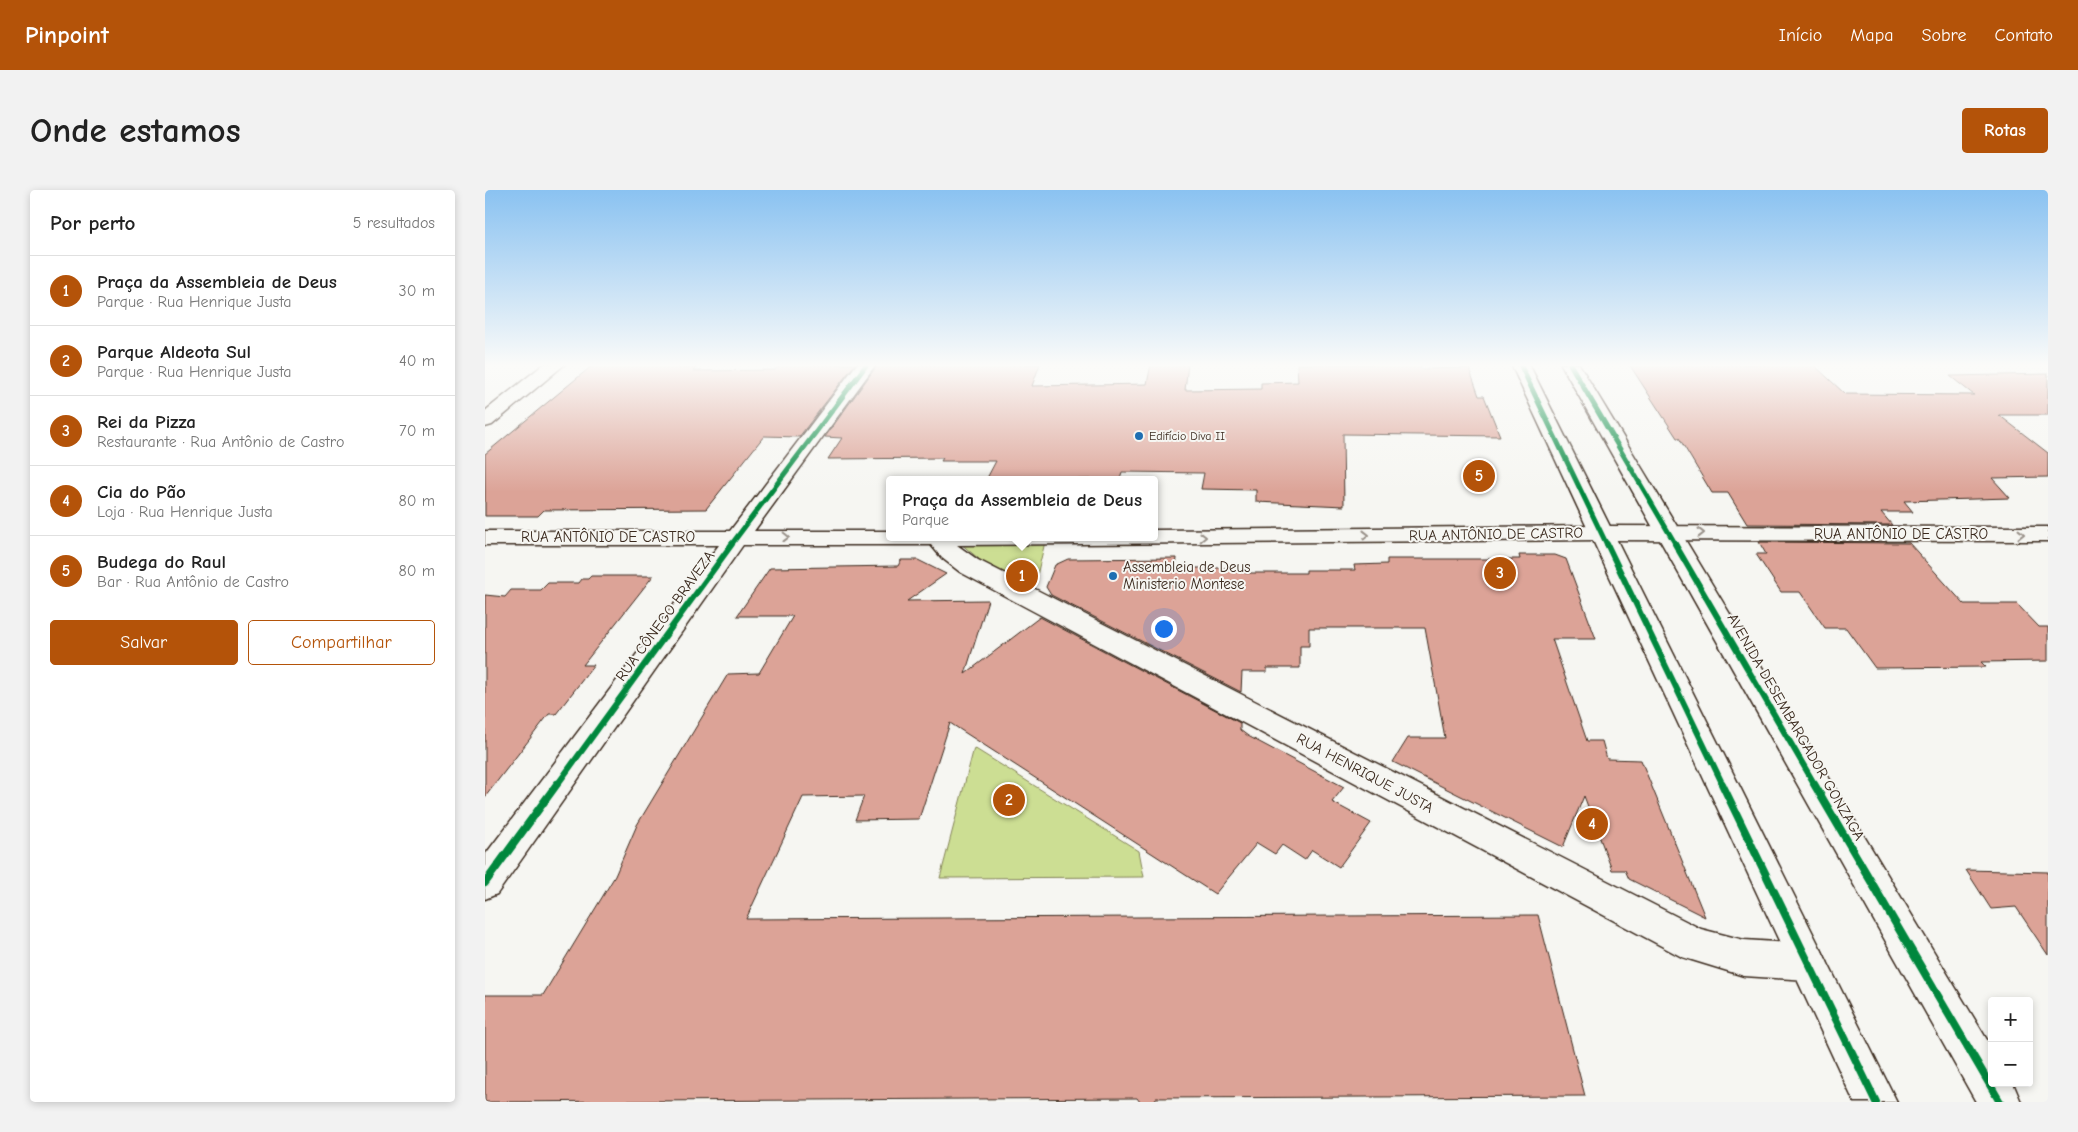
<!DOCTYPE html>
<html lang="pt">
<head>
<meta charset="utf-8">
<style>
	:root { --surface:#fff; --page:#f2f2f2; --text:#222; --muted:#767676; --line:#e0e0e0; --accent:#b45309 }
	body { margin:0; font-family:"Comic Neue",sans-serif; background:var(--page); color:var(--text) }
	.controls { position:absolute; right:15px; bottom:15px; display:grid; overflow:hidden; border-radius:5px; box-shadow:0 2px 8px #0003 }
	.controls button { width:45px; height:45px; display:grid; place-items:center; padding:0; border:0; border-bottom:1px solid var(--line); background:var(--surface); color:var(--text); font:25px sans-serif }
	.you { position:absolute; left:678px; top:438px; width:18px; height:18px; margin:-12px; border:4px solid #fff; border-radius:50%; background:#1a73e8; box-shadow:0 0 0 8px #1a73e833 }
	.badge { display:grid; place-items:center; width:32px; height:32px; border-radius:50%; background:var(--accent); color:#fff; font-size:16px; font-weight:700 }
	.pin { position:absolute; translate:-50% -50%; border:2px solid #fff; box-shadow:0 1px 5px #0006 }
	.popup { position:absolute; left:401px; top:286px; width:272px; height:65px; box-sizing:border-box; display:grid; place-content:center; border-radius:5px; background:var(--surface); filter:drop-shadow(0 1px 4px #0005); font-size:16px; white-space:nowrap; color:var(--muted) }
	.popup b { font-size:19px; color:var(--text) }
	.popup::after { content:''; position:absolute; left:50%; top:100%; margin-left:-10px; border:10px solid transparent; border-top-color:var(--surface) }
	.list { margin:0; padding:0; list-style:none }
	h2 { display:flex; justify-content:space-between; align-items:center; height:65px; margin:0; padding:0 20px; font-size:21px }
	h2 small { font-size:16px; font-weight:400; color:var(--muted) }
	.list li { display:grid; grid-template-columns:32px 1fr auto; gap:15px; align-items:center; box-sizing:border-box; height:70px; padding:0 20px; border-top:1px solid var(--line) }
	.list b { display:block; font-size:19px; white-space:nowrap }
	.list p { margin:0; font-size:16px; white-space:nowrap; color:var(--muted) }
	.list em { font-size:16px; font-style:normal; color:var(--muted) }
	.actions { display:flex; gap:10px; padding:15px 20px }
	.actions a { flex:1; padding:11px 0; border:1px solid var(--accent); border-radius:5px; text-align:center; font-size:18px; color:var(--accent) }
	.actions .main { background:var(--accent); color:#fff }
	.map { position:relative; flex:none; width:1563px; height:912px; overflow:hidden; border-radius:5px }
	header { display:flex; align-items:center; gap:30px; box-sizing:border-box; height:70px; padding:0 25px; background:var(--accent); color:#fff }
	header strong { font-size:24px }
	nav { display:flex; gap:28px; margin-inline-start:auto; font-size:18px }
	.intro { display:flex; align-items:center; justify-content:space-between; box-sizing:border-box; height:120px; padding:0 30px }
	h1 { margin:0; font-size:35px }
	.button { padding:12px 22px; border-radius:5px; background:var(--accent); color:#fff; font-size:18px; font-weight:700 }
	main { display:flex; gap:30px; padding:0 30px }
	aside { flex:1; background:var(--surface); border-radius:5px; box-shadow:0 2px 8px #0003 }
	.map>svg:first-child { display:block }
	.green { fill:#ccde93; stroke:#848458 }
	.building { fill:#dca397; stroke:#3b2a1e }
	.lines { fill:none; stroke-linecap:round; stroke-linejoin:round }
	.minor-casing { stroke:#3b2a1e; stroke-width:3 }
	.primary-casing { stroke:#3b2a1e; stroke-width:3 }
	.minor { fill:#f6f6f2; fill-rule:evenodd }
	.primary { fill:#f6f6f2; fill-rule:evenodd }
	.cycleway-far2-casing { stroke:#f6f6f2; stroke-width:8 }
	.cycleway-far1-casing { stroke:#f6f6f2; stroke-width:9 }
	.cycleway-casing { stroke:#f6f6f2; stroke-width:11 }
	.cycleway-far2 { stroke:#00873e; stroke-width:5 }
	.cycleway-far1 { stroke:#00873e; stroke-width:6 }
	.cycleway { stroke:#00873e; stroke-width:8 }
	.oneway { stroke:#989088 }
	.poi-dot { fill:#1f6fb2; stroke:#f6f6f2; stroke-width:2 }
	.labels { text-anchor:middle; dominant-baseline:central; stroke-width:4; stroke-linejoin:round; paint-order:stroke }
	.far-poi-label { font-size:12px; fill:#3b2a1e; stroke:#f6f6f2; text-anchor:start }
	.street-label { font-size:15px; fill:#3b2a1e; stroke:#f6f6f2 }
	.poi-label { font-size:15px; fill:#3b2a1e; stroke:#f6f6f2; text-anchor:start }
</style>
</head>
<body>
<header>
<strong>Pinpoint</strong>
<nav><a>Início</a><a>Mapa</a><a>Sobre</a><a>Contato</a></nav>
</header>
<div class="intro"><h1>Onde estamos</h1><a class="button">Rotas</a></div>
<main>
<aside>
<h2>Por perto<small>5 resultados</small></h2>
<ul class="list">
<li><span class="badge">1</span><div><b>Praça da Assembleia de Deus</b><p>Parque · Rua Henrique Justa</p></div><em>30 m</em></li>
<li><span class="badge">2</span><div><b>Parque Aldeota Sul</b><p>Parque · Rua Henrique Justa</p></div><em>40 m</em></li>
<li><span class="badge">3</span><div><b>Rei da Pizza</b><p>Restaurante · Rua Antônio de Castro</p></div><em>70 m</em></li>
<li><span class="badge">4</span><div><b>Cia do Pão</b><p>Loja · Rua Henrique Justa</p></div><em>80 m</em></li>
<li><span class="badge">5</span><div><b>Budega do Raul</b><p>Bar · Rua Antônio de Castro</p></div><em>80 m</em></li>
</ul>
<div class="actions"><a class="main">Salvar</a><a>Compartilhar</a></div>
</aside>
<div class="map">
<svg width="1563" height="912" viewBox="0 0 1563 912">
	<rect width="100%" height="100%" fill="#f6f6f2"/>
	<filter id="ink" filterUnits="userSpaceOnUse"><feTurbulence type="fractalNoise" baseFrequency=".02" numOctaves="2"/><feDisplacementMap in="SourceGraphic" scale="10" xChannelSelector="R" yChannelSelector="G"/><feConvolveMatrix kernelMatrix="1 2 1 2 8 2 1 2 1" color-interpolation-filters="sRGB"/></filter>
	<g filter="url(#ink)">
		<path class="green" d="M 474,352 L 560,352 L 548,402 L 495,370 Z
			M 489,558 L 654,661 L 659,687 L 455,688 Z"/>
		<path class="building" d="M 109,174 L 196,174 L 193,177 L 212,177 L 208,181 L 290,180 L 295,174 L 370,174 L 314,247 L 279,246 L 221,319 L 59,320 L 53,326 L 0,326 L 0,264 Z
			M 393,174 L 555,174 L 547,196 L 662,194 L 666,174 L 703,174 L 700,200 L 776,199 L 776,193 L 813,192 L 812,174 L 935,174 L 936,179 L 984,178 L 994,206 L 999,206 L 1015,246 L 858,244 L 859,316 L 771,312 L 771,300 L 716,299 L 719,283 L 637,282 L 635,289 L 501,290 L 511,271 L 456,271 L 458,268 L 343,269 L 357,248 L 340,247 Z
			M 1144,174 L 1328,174 L 1360,204 L 1489,205 L 1465,186 L 1563,184 L 1563,225 L 1514,225 L 1563,263 L 1563,287 L 1507,288 L 1525,308 L 1419,311 L 1428,322 L 1396,322 L 1407,335 L 1262,334 L 1243,303 L 1227,303 L 1194,248 L 1192,248 Z
			M 1274,352 L 1424,353 L 1479,414 L 1532,414 L 1554,437 L 1563,437 L 1563,471 L 1496,472 L 1501,477 L 1390,478 L 1361,438 L 1340,438 L 1315,402 L 1296,402 L 1271,364 L 1281,364 Z
			M 1034,365 L 1070,365 L 1081,369 L 1111,449 L 1067,449 L 1102,551 L 1117,551 L 1122,569 L 1156,570 L 1220,727 L 1144,689 L 1140,680 L 1127,680 L 1099,606 L 1078,657 L 908,572 L 923,548 L 960,548 L 940,438 L 824,438 L 824,456 L 815,456 L 815,478 L 782,478 L 782,482 L 757,482 L 756,502 L 566,405 L 561,397 L 570,375 L 583,369 L 692,368 L 691,378 L 761,378 L 760,383 L 821,383 L 821,380 L 870,380 L 869,375 L 902,374 L 902,369 L 1035,369 Z
			M 416,370 L 433,370 L 461,384 L 422,411 L 503,410 L 480,484 L 555,427 L 755,533 L 755,540 L 763,546 L 859,597 L 847,612 L 886,633 L 854,677 L 827,660 L 820,670 L 797,655 L 790,664 L 772,653 L 730,704 L 465,533 L 434,629 L 370,630 L 379,606 L 318,607 L 261,729 L 1053,725 L 1100,906 L 671,908 L 669,912 L 655,912 L 652,908 L 0,912 L 0,805 L 58,805 L 130,686 L 152,635 L 243,484 L 274,483 L 308,426 L 252,426 L 285,378 L 413,376 Z
			M 106,386 L 168,386 L 98,475 L 109,475 L 71,524 L 64,524 L 0,607 L 0,405 L 20,407 L 26,400 L 56,400 L 63,393 L 94,393 L 97,389 L 103,389 Z
			M 1481,680 L 1563,682 L 1563,765 L 1531,717 L 1506,719 Z"/>
		<g class="lines">
			<g class="minor-casing">
				<path id="minor" d="M 59,174 L 80,174 L 7,235 L 0,237 L 0,221 Z
					M 372,174 L 391,174 L 269,341 L 404,341 L 404,347 L 670,347 L 670,340 L 1115,336 L 1563,337 L 1563,351 L 1115,350 L 472,355 L 493,370 L 1216,739 L 1259,750 L 1323,754 L 1336,759 L 1342,772 L 1336,785 L 1323,790 L 1259,786 L 1197,767 L 475,382 L 457,368 L 446,355 L 258,355 L 12,704 L 0,709 L 0,665 L 234,355 L 0,355 L 0,341 L 245,341 Z"/>
			</g>
			<g class="primary-casing">
				<path id="primary" d="M 1026,174 L 1044,174 L 1412,912 L 1369,912 Z
					M 1076,174 L 1094,174 L 1507,858 L 1507,893 L 1528,893 L 1536,912 L 1491,912 Z"/>
			</g>
			<use href="#minor" class="minor"/>
			<use href="#primary" class="primary"/>
			<g class="cycleway-far2-casing">
				<path id="cycleway-far2" d="M 1035,174 L 1122,355
					M 1085,174 L 1191,355
					M 246,355 L 382,174"/>
			</g>
			<g class="cycleway-far1-casing">
				<path id="cycleway-far1" d="M 1122,354 L 1238,595
					M 1190,354 L 1330,595
					M 72,595 L 247,354"/>
			</g>
			<g class="cycleway-casing">
				<path id="cycleway" d="M 1237,594 L 1391,912
					M 1329,594 L 1515,912
					M 0,693 L 72,594"/>
			</g>
			<use href="#cycleway-far2" class="cycleway-far2"/>
			<use href="#cycleway-far1" class="cycleway-far1"/>
			<use href="#cycleway" class="cycleway"/>
		</g>
		<defs><path id="oneway-chevron" d="M-2-3.5L2.5 0L-2 3.5" fill="none" stroke-width="1.6" stroke-linecap="round" stroke-linejoin="round" transform="scale(1.25)"/></defs>
		<g class="oneway">
			<use href="#oneway-chevron" transform="translate(1216 343)"/>
			<use href="#oneway-chevron" transform="translate(1536 344)"/>
			<use href="#oneway-chevron" transform="translate(881 345) rotate(-1)"/>
			<use href="#oneway-chevron" transform="translate(301 347) rotate(1)"/>
			<use href="#oneway-chevron" transform="translate(718 347) rotate(-1)"/>
		</g>
	</g>
	<linearGradient id="sky" x2="0" y2="1"><stop stop-color="#8ac2f1"/><stop offset="0.58" stop-color="#fbfbf9"/><stop offset="1" stop-color="#fbfbf9" stop-opacity="0"/></linearGradient>
	<rect width="1563" height="302" fill="url(#sky)"/>
	<g class="poi-dot">
		<circle cx="654" cy="246" r="5"/>
		<circle cx="628" cy="386" r="5"/>
	</g>
	<g class="labels">
		<g class="far-poi-label">
			<text x="664" y="246">Edifício Diva II</text>
		</g>
		<g class="street-label">
			<text transform="translate(1011 344) rotate(-1)">RUA ANTÔNIO DE CASTRO</text>
			<text x="1416" y="344">RUA ANTÔNIO DE CASTRO</text>
			<text x="123" y="347">RUA ANTÔNIO DE CASTRO</text>
			<text transform="translate(180 426) rotate(-54)">RUA CÔNEGO BRAVEZA</text>
			<text transform="translate(1311 537) rotate(60)">AVENIDA DESEMBARGADOR GONZAGA</text>
			<text transform="translate(880 583) rotate(28)">RUA HENRIQUE JUSTA</text>
		</g>
		<g class="poi-label">
			<text x="638" y="377">Assembleia de Deus<tspan x="638" dy="17">Ministerio Montese</tspan></text>
		</g>
	</g>
</svg>
<div class="controls">
<button>+</button>
<button>−</button>
</div>
<div class="you"></div>
<div class="pin badge" style="left:537px;top:386px">1</div>
<div class="popup"><b>Praça da Assembleia de Deus</b>Parque</div>
<div class="pin badge" style="left:524px;top:610px">2</div>
<div class="pin badge" style="left:1015px;top:383px">3</div>
<div class="pin badge" style="left:1107px;top:634px">4</div>
<div class="pin badge" style="left:994px;top:286px">5</div>
</div>
</main>
</body>
</html>
